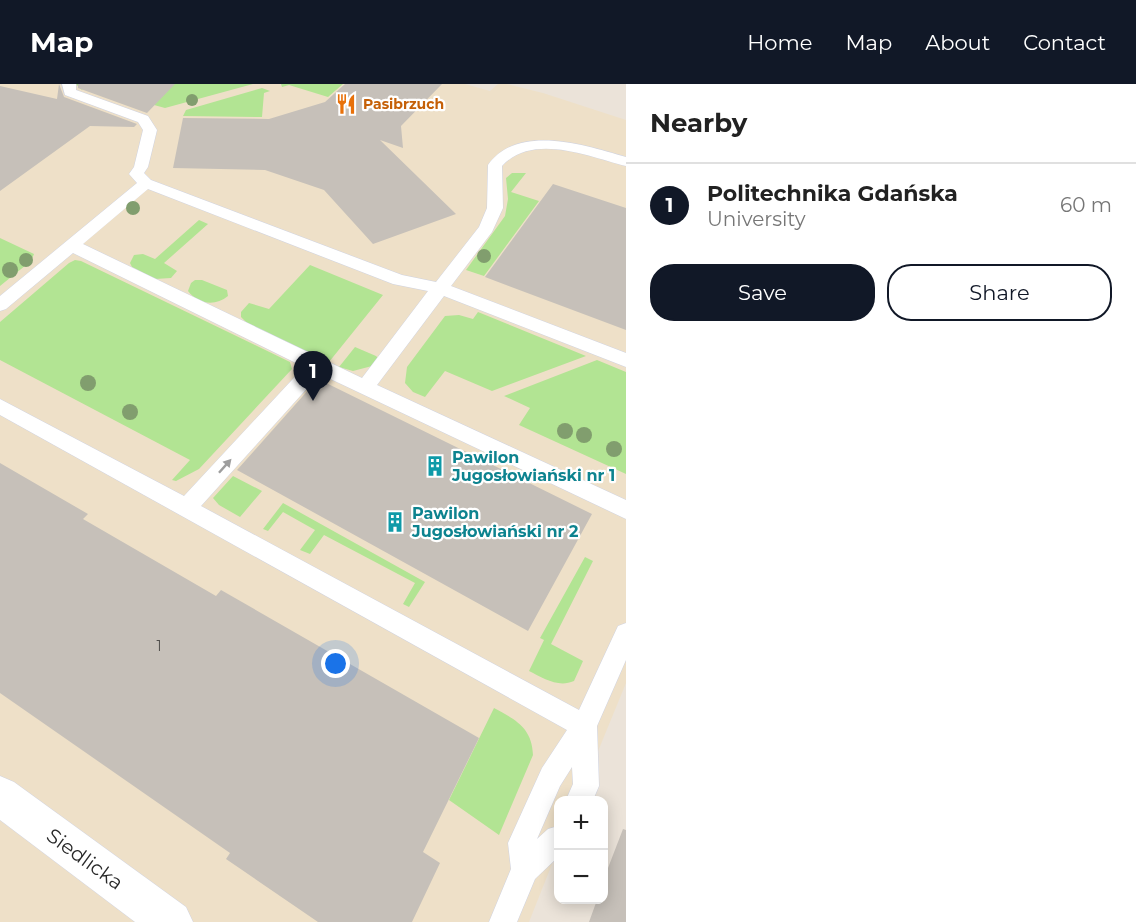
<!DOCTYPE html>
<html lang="en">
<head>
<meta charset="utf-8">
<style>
	:root { --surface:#fff; --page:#f2f2f2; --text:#222; --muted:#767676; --line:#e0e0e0; --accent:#111827 }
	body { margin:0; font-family:Montserrat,sans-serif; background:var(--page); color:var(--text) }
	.controls { position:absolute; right:18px; bottom:18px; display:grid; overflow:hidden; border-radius:12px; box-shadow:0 3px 15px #0003 }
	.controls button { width:54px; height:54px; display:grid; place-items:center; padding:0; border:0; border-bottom:2px solid var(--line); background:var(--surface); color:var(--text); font:30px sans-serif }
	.you { position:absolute; left:336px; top:580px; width:21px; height:21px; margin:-15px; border:4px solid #fff; border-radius:50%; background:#1a73e8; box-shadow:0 0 0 9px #1a73e833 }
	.badge { display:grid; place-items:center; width:39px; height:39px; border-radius:50%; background:var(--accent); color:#fff; font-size:20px; font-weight:700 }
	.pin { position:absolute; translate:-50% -50px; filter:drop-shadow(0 2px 3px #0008) }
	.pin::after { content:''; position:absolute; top:32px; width:21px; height:18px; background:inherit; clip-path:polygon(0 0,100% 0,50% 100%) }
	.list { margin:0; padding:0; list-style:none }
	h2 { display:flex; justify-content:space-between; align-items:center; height:78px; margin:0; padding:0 24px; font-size:26px }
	h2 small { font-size:20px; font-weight:400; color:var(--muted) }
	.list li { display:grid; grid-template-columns:39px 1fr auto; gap:18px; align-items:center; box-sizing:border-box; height:84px; padding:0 24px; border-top:2px solid var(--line) }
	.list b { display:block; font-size:22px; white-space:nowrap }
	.list p { margin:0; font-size:20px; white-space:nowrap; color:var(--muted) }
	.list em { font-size:20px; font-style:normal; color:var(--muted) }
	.actions { display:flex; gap:12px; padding:18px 24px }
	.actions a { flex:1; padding:14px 0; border:2px solid var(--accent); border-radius:24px; text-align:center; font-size:21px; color:var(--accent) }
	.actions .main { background:var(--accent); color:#fff }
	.map { position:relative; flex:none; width:626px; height:838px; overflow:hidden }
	header { display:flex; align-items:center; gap:36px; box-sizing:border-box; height:84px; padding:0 30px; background:var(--accent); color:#fff }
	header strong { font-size:28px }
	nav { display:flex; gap:33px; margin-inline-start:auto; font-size:21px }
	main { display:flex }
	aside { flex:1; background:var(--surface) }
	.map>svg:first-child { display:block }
	.education { fill:#eee0c8 }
	.green { fill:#b2e493 }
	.building { fill:#c6c0b9 }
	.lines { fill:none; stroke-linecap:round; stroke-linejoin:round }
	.service-casing { stroke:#cfd3e2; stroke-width:1 }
	.pedestrian-casing { stroke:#cfd3e2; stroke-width:1 }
	.service { fill:#fff; fill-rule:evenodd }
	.pedestrian { fill:#fff; fill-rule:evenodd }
	.tree { fill:#819e6e }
	.oneway { fill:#9e9e9e }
	.labels { text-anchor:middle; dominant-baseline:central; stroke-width:4.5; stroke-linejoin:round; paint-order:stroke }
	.far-food-label { font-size:14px; font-weight:bold; fill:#c56008; stroke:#fff; text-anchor:start }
	.number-label { font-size:14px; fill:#504e4c }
	.culture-label { font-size:16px; font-weight:bold; fill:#0d838f; stroke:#fff; text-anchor:start }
	.near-street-label { font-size:20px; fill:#282828; stroke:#fff }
</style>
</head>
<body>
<header>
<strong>Map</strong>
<nav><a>Home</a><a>Map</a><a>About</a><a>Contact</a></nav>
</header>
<main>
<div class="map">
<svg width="626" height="838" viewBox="0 0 626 838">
	<rect width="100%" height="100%" fill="#ebe3d9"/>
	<path class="education" d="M 0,0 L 465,0 L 490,7 L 498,0 L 507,0 L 543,9 L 626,36 L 626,599 L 578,716 L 558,716 L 558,765 L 529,838 L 0,838 Z"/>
	<path class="green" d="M 76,0 L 253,0 L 165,24 L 85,2 L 82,6 Z
		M 281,0 L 343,0 L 328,13 L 289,1 L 282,3 Z
		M 262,4 L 270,7 L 264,9 L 262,33 L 183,32 L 186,26 Z
		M 512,89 L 526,89 L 511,108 L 539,117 L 484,192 L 466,186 L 505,132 L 508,115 L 506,94 Z
		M 199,136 L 208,140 L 164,179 L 177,187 L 171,194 L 155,195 L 132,183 L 130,179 L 134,171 L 143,170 L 155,175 Z
		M 0,154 L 34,170 L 31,177 L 0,202 Z
		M 75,176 L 81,177 L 290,278 L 292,285 L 199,385 L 176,397 L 172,396 L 190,376 L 0,276 L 0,238 L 69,179 Z
		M 310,181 L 383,211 L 329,278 L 248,240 L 241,233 L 241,228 L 249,219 L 269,225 Z
		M 195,196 L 202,196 L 227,206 L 228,212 C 215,223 198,220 188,207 L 191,199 Z
		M 478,228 L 586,272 L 492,307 L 445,287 L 425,313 L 413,308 L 405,299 L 407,283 L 445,232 L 459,231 L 473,235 Z
		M 355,263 L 376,272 L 378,274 L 372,282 L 353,287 L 339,283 Z
		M 597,276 L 626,288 L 626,390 L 519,341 L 530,324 L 504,312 Z
		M 233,392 L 262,407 L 240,433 L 219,421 L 213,414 Z
		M 283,419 L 425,498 L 409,523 L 403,520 L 415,499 L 324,451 L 310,470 L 300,466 L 315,446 L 283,428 L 268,447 L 263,445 Z
		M 585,473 L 593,477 L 551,560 L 583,577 L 574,597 C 558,604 543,594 529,587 L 544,556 L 540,554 Z
		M 494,624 C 516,636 532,644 533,671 L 499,751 L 449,716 Z"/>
	<path class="building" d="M 59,0 L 64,13 L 137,40 L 134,43 L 90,42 L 0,107 L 0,2 L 57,15 Z
		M 78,0 L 175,0 L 147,29 L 78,4 Z
		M 345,0 L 442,0 L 401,42 L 403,64 L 380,56 L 456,130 L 373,160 L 324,106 L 265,86 L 173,84 L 183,34 L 269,35 L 325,18 Z
		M 553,100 L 626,124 L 626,246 L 485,193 Z
		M 318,295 L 592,430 L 528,547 L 237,386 Z
		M 0,379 L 88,430 L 83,435 L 216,512 L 221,506 L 479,654 L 423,768 L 440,779 L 412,838 L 318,838 L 226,775 L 230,769 L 0,609 Z
		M 623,745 L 626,746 L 626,838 L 589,838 L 597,816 L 603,816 L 603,797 Z"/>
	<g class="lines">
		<g class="service-casing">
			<path id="service" d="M 62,0 L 76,0 L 76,6 L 148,32 L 157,46 L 148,83 L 144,89 L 151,96 L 402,191 L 436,198 L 479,143 L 487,124 L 488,81 C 518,39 585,61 626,73 L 626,82 C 590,73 533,48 502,82 L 503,124 L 492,148 L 451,202 L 626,269 L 626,283 L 444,212 L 377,301 L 626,416 L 626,435 L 320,290 L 201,422 L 579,626 L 618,542 L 626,539 L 626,576 L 597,642 L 599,702 L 593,716 L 566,716 L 573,700 L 572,683 L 560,702 L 537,755 L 548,745 L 558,742 L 558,773 L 535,795 L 517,838 L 489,838 L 511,785 L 508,759 L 542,684 L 567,646 L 0,331 L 0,315 L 184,412 L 304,283 L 73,169 L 6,225 L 0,227 L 0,212 L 137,99 L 129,90 L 134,83 L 143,46 L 138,38 L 65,11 ZM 148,105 L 393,200 L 428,207 L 362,294 L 83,160 Z"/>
		</g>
		<g class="pedestrian-casing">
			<path id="pedestrian" d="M 0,692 L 14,698 L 186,823 L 193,838 L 135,838 L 0,736 Z"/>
		</g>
		<use href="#service" class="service"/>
		<use href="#pedestrian" class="pedestrian"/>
	</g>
	<g class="tree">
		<circle cx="192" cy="16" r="6"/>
		<circle cx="133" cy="124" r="7"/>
		<circle cx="484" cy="172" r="7"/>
		<circle cx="26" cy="176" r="7"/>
		<circle cx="10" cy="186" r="8"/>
		<circle cx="88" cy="299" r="8"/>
		<circle cx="130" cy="328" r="8"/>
		<circle cx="565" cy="347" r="8"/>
		<circle cx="584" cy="351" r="8"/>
		<circle cx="614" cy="365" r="8"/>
	</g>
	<defs><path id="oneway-solid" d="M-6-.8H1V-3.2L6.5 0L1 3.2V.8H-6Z" transform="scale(1.5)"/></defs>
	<use class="oneway" href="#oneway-solid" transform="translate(225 382) rotate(-48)"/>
	<defs>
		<g id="restaurant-bare" transform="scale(1.62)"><path d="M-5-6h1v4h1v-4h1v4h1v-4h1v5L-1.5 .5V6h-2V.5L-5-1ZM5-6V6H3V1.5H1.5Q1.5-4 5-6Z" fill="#e8710a" stroke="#fff" stroke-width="2.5" paint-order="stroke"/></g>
		<g id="building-bare" transform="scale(1.62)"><path d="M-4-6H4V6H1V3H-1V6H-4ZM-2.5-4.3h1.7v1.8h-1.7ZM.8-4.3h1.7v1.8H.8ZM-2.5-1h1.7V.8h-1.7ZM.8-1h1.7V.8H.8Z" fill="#0f9aa8" stroke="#fff" stroke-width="2.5" paint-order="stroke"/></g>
	</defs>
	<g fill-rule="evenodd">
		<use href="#restaurant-bare" x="346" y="20"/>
		<use href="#building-bare" x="435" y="382"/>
		<use href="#building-bare" x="395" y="438"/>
	</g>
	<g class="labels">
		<g class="far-food-label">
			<text x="363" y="20">Pasibrzuch</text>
		</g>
		<g class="number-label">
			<text x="159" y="562">1</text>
		</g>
		<g class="culture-label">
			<text x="452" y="373">Pawilon<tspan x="452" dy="18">Jugosłowiański nr 1</tspan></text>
			<text x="412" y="429">Pawilon<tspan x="412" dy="18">Jugosłowiański nr 2</tspan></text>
		</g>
		<g class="near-street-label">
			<text transform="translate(85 775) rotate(36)">Siedlicka</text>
		</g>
	</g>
</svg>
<div class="controls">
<button>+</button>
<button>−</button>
</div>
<div class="you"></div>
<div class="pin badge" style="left:313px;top:317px">1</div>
</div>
<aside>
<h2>Nearby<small></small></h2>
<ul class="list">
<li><span class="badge">1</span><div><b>Politechnika Gdańska</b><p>University</p></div><em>60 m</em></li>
</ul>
<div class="actions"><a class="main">Save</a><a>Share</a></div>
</aside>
</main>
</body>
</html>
